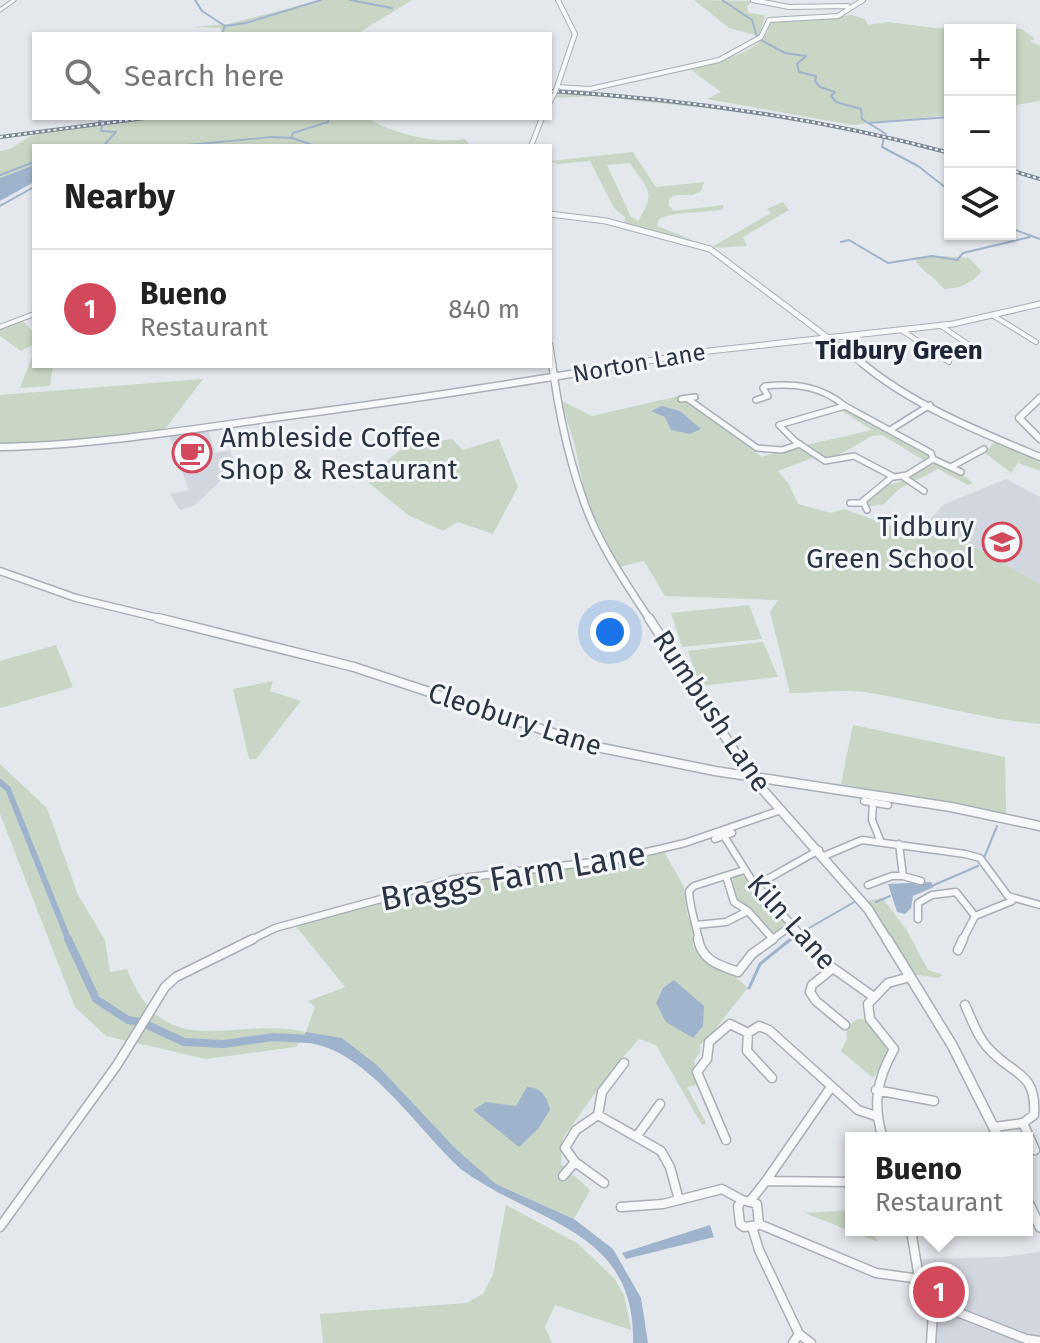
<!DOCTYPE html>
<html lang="en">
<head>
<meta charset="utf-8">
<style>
	:root { --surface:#fff; --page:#f2f2f2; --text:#222; --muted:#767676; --line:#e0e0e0; --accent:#d1495b }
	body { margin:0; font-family:"Fira Sans",sans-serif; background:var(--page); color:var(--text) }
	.controls { position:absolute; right:24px; top:24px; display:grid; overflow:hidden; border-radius:0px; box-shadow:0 2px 6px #0004 }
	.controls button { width:72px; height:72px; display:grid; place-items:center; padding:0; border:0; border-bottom:2px solid var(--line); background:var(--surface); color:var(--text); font:40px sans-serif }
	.you { position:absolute; left:610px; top:632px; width:28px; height:28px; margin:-20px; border:6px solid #fff; border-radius:50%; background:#1a73e8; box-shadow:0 0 0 12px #1a73e833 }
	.badge { display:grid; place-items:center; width:52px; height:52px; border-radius:50%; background:var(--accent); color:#fff; font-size:26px; font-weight:700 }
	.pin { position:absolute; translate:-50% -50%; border:4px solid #fff; box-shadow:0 2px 8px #0006 }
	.popup { position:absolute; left:845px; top:1132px; width:188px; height:104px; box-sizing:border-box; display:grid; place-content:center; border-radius:0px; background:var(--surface); filter:drop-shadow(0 2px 6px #0005); font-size:26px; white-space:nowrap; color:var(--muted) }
	.popup b { font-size:30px; color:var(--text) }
	.popup::after { content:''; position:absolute; left:50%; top:100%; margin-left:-16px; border:16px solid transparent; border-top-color:var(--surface) }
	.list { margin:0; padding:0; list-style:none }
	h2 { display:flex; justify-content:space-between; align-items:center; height:104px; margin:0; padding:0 32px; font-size:34px }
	h2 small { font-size:26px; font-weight:400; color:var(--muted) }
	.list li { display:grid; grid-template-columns:52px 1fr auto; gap:24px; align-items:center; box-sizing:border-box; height:120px; padding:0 32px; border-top:2px solid var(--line) }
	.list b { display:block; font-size:30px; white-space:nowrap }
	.list p { margin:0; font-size:26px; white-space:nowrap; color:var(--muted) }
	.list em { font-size:26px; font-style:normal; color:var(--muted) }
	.icon { flex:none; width:44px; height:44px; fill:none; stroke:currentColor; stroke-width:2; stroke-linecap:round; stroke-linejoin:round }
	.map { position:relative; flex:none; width:1040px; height:1343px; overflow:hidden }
	.search { position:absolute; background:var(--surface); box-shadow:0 2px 6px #0004; left:32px; top:32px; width:520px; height:88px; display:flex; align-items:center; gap:20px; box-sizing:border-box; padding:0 28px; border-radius:0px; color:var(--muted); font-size:30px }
	.panel { position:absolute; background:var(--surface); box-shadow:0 2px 6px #0004; left:32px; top:144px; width:520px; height:224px; border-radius:0px }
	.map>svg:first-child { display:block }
	.built { fill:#d2d6de }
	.green { fill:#c9d6c5; fill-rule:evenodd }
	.water { fill:#9fb4cc }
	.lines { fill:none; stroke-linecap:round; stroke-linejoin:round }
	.stream-far1 { stroke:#9fb4cc; stroke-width:2 }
	.stream { stroke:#9fb4cc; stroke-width:3 }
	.canal-far1 { stroke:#9fb4cc; stroke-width:6 }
	.canal { stroke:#9fb4cc; stroke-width:8 }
	.minor-far4-casing { stroke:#a9aeb7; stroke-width:5 }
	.minor-far3-casing { stroke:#a9aeb7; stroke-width:6 }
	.minor-far2-casing { stroke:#a9aeb7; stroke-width:8 }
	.minor-far1-casing { stroke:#a9aeb7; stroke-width:9 }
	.minor-casing { stroke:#a9aeb7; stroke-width:11 }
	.tertiary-far4-casing { stroke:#a9aeb7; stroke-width:6 }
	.tertiary-far3-casing { stroke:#a9aeb7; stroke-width:7 }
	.tertiary-far2-casing { stroke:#a9aeb7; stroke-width:9 }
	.tertiary-far1-casing { stroke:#a9aeb7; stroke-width:11 }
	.tertiary-casing { stroke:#a9aeb7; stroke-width:12 }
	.minor-far4 { stroke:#f7f8fa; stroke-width:3 }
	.minor-far3 { stroke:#f7f8fa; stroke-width:4 }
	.minor-far2 { stroke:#f7f8fa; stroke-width:5 }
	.minor-far1 { stroke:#f7f8fa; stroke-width:6 }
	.minor { stroke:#f7f8fa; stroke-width:8 }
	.tertiary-far4 { stroke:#f7f8fa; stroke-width:4 }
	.tertiary-far3 { stroke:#f7f8fa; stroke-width:5 }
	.tertiary-far2 { stroke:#f7f8fa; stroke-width:6 }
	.tertiary-far1 { stroke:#f7f8fa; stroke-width:8 }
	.tertiary { stroke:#f7f8fa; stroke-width:9 }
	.rail-casing { stroke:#7d8696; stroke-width:4 }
	.rail { stroke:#f4f6f9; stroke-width:2; stroke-dasharray:3; stroke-linecap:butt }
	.tertiary-bridge-casing { stroke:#a9aeb7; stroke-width:6; stroke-linecap:butt }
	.tertiary-bridge { stroke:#f7f8fa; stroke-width:4 }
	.labels { text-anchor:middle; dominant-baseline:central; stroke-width:6; stroke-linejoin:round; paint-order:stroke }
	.far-street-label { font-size:24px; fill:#2b3445; stroke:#f4f6f9 }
	.far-quarter-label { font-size:26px; font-weight:bold; fill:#1d2536; stroke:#f4f6f9 }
	.poi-label { font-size:28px; fill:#2b3445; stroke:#f4f6f9; text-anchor:start }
	.street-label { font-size:28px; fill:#2b3445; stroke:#f4f6f9 }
	.near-street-label { font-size:34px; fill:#2b3445; stroke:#f4f6f9 }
</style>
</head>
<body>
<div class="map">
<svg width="1040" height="1343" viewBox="0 0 1040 1343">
	<rect width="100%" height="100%" fill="#e4e7ec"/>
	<path class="built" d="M 208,430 L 215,453 L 230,450 L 236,466 L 194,506 L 180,510 L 170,494 L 189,490 L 169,435 Z
		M 1006,479 L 1040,497 L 1040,584 L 928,521 L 943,505 Z
		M 1040,1252 L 1040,1343 L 935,1343 L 935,1309 L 922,1272 L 921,1259 L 1004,1257 Z"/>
	<path class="green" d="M 321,0 L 412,0 L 357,34 L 218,34 L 221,32 L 220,28 L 191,27 L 228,24 Z
		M 694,0 L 753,1 L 747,6 L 748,13 L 765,15 L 759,36 L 729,28 Z
		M 852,15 L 865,19 L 868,25 L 888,22 L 935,28 L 1022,29 L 1035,39 L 1030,41 L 1040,46 L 1040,101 L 1010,106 L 1010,30 L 950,30 L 950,115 L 852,125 L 707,99 L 721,92 L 690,69 C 710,64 758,53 767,33 C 769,29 769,25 772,21 Z
		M 558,92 L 713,106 L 779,116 L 593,96 L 554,98 Z
		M 155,118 L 366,118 C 396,134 432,144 465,139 L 471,146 L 34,146 L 34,165 L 0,178 L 0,151 L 10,149 L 32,135 Z
		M 633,152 L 656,187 L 704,182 L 701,191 L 693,195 L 674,195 L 669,199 L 669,206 L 674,211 L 723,205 L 723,209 C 703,214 677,210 659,219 L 657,226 L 693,240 L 624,224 L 625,217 L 614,208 L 590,161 L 558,164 L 550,161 ZM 630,163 C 648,191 657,190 638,221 L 631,217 L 607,165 Z
		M 783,202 L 789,210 L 743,237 L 747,246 L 710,248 L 771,213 L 767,209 Z
		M 944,256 L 969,258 L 981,271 C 974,283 957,289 944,289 C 935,276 919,271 914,257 Z
		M 22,320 L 34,333 L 34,344 L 21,351 L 0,336 L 0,328 Z
		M 34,352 L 34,366 L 53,366 L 50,386 L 20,388 Z
		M 203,379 L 162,433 L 75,444 L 0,444 L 0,395 Z
		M 679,396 L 762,457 L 798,446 L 815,457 L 778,471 L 789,484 L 798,504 L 831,513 L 844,509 L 916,535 L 928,521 L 1040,584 L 1040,724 C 980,719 923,701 864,692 C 841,689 813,693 790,693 L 770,612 L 778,600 L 665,596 L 644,561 L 619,567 L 586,499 L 574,442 L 560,400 L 592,416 Z
		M 849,409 L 928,455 L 929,458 L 925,461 L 882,435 L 872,436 L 832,459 L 827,459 L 806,445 L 872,430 L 842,411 Z
		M 452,439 L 463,450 L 499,439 L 518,487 L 493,534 L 458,522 L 443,531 L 408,515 L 369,483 C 401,442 403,447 452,439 Z
		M 996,440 L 1040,463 L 1040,471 L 1018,463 L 1011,473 L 985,453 Z
		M 937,462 L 962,474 L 973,483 L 968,485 L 938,469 L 899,489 L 884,504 L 867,507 L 864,503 L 875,497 L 881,487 L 903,481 Z
		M 749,605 L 762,639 L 682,647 L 671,613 Z
		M 763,642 L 778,677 L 700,686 L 688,651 Z
		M 56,645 L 73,687 L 0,708 L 0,661 Z
		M 273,681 L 270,691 L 301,701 L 256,759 L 249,759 L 233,689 Z
		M 853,725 L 1005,757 L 1006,814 L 841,784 Z
		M 0,764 L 47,808 L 78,895 L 105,940 L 110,972 L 127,969 C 165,1067 230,1015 306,1032 L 315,1007 L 308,1001 L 345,987 L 295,925 L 458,882 L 636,860 L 663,850 L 684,887 L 687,914 L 693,928 L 693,946 C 710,962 731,971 748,988 C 731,1007 719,1028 700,1045 L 700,1052 L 694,1061 L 698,1085 L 687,1087 L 706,1123 L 702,1125 L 656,1045 L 639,1039 L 611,1071 L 563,1138 L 561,1164 L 590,1190 L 574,1219 L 496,1184 L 456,1149 L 378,1066 L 306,1032 L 296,1047 L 206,1059 L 106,1036 L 75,1007 L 0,814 Z
		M 741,874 L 783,920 L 784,924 L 775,932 L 769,931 L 751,908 L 739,904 L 731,881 L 736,875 Z
		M 882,898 L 906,929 L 928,970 L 943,975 L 938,978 L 913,974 L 868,901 Z
		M 857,1019 L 863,1019 L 891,1051 L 873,1078 L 841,1051 L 847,1039 L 846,1028 Z
		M 506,1205 L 577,1243 L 614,1278 L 624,1295 L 631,1330 L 555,1305 L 545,1327 L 552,1343 L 323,1343 L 320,1314 L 466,1303 L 483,1294 L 493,1275 Z
		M 851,1210 L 851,1230 L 871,1230 L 878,1242 L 805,1213 Z"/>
	<path class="water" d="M 34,165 L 34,182 L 0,201 L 0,178 Z
		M 662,406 L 680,411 L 701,429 L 690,434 L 671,430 L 665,417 L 651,411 Z
		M 931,882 L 934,887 L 913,896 L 911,908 L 905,914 L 897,912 L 888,884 Z
		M 674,980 L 704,1006 L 703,1026 L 693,1038 L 666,1022 L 656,1003 L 663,988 Z
		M 306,1032 L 342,1038 L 378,1066 L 456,1149 L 496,1184 L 574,1219 L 613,1249 L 641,1298 L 648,1343 L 633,1343 C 636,1229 536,1224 462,1170 C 417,1130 364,1043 299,1042 Z
		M 527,1087 C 541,1087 548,1098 550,1110 L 538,1129 L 519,1147 L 473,1110 L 486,1102 L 516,1106 Z
		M 710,1225 L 714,1237 L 626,1259 L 622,1253 Z"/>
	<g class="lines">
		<path class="stream-far1" d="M 195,0 L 202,11 L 225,26 L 222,34
			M 350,0 L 392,8
			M 722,0 L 752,20 L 757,37
			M 225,26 L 246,23 L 321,0
			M 761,40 L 785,53 L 806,56 L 797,64 L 799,72 L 816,76 L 815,81 L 820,87 L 835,92 L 831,96 L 836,102 L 861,109 L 862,119 L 886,134
			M 99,121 L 106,118
			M 868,123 L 950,117
			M 102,127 L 101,131 L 116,132 L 103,146
			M 884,137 L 882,147 L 918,166 L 950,191
			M 291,138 L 293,133 L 328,122 L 329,118
			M 177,146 L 272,137 L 292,138 L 316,146
			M 0,175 L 34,162
			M 0,206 L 34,187
			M 1010,228 L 1040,239
			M 841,242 L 849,240 L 888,263 L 932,256 L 957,260 L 963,253 L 1030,237
			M 984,858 L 997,826
			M 934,885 L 978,866
			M 876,902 L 890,896
			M 804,931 L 856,901
			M 789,941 L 795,936"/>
		<path class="stream" d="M 749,988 L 760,964 L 791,939"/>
		<path class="canal-far1" d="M 0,782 L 8,789 L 69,941"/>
		<path class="canal" d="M 68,939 L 96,999 L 128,1020 L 141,1022 L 184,1042 L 224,1044 L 273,1037 L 308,1039"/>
		<g class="minor-far4-casing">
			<path id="minor-far4" d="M 0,10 L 14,0"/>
		</g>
		<g class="minor-far3-casing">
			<path id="minor-far3" d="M 994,316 L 1036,342
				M 940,325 L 969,345 L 975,353 L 973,358
				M 0,327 L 34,314
				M 903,331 L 949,362"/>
		</g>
		<g class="minor-far2-casing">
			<path id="minor-far2" d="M 681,399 L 695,397
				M 688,399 L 757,448 L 782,450 L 800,444
				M 756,400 L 768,396 L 763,388 L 765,386 C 795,383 821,386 845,406
				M 845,406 L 931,453 L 933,459 L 907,475 L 894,477 L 854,456 L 825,461 L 795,441 L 779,425 Z
				M 890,430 L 930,405
				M 933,459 L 961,472
				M 951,467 L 984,449
				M 902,476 L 924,491
				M 850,503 L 863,503
				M 867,510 L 863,501 L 892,477"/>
		</g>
		<g class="minor-far1-casing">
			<path id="minor-far1" d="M 864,801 L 888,805
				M 873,802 L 872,820 L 880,840
				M 724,836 L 751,879 L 806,941
				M 715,839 L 732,833
				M 899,844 L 903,876 L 921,881
				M 824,856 L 862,840 L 965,854 L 980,858 L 1008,896 L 1040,905
				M 726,876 L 734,902 L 748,911 L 772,938
				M 757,885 L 819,850
				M 868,885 L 892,876 L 903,876
				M 975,916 L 1012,901
				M 918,919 L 918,903 L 932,895 L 956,892 L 975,916 L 962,941
				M 696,925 L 726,922 L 748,911
				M 249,941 L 275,928 L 454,879 L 617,859 L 685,843 L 781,810
				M 699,941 C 696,923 690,910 689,891 L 694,886 L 744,870
				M 770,941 L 792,925"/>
		</g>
		<g class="minor-casing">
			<path id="minor" d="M 698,939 C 702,961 719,965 738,972 L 752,954 L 773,939
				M 805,939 L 826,963 L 871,995
				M 958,950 L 963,939
				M 832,969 L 812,985 L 810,992 L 816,1001 L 845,1025
				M 965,1005 C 972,1020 978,1038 990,1050 C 1014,1076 1037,1072 1034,1115 L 1023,1123 L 994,1127
				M 748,1033 L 747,1051 L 772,1078
				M 876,1090 L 934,1101
				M 598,1115 L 602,1092 L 624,1063
				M 1023,1123 L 1035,1150
				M 637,1136 L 660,1104
				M 883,1138 C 872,1105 877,1079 894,1049 L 870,1019 L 868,1004 L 888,983 L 910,977
				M 726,1140 L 697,1072 L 707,1059 L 709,1042 L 730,1024 L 748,1033 L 759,1026 L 769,1030 L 858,1110 L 876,1116
				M 563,1176 L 575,1162
				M 766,1181 L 831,1087
				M 604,1183 L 575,1162 L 565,1148 L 576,1130 L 598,1115 L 661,1151 L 670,1167 L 679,1200
				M 742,1200 L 757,1204 L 759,1225 L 744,1227 L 740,1224 L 738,1206 Z
				M 751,1200 L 766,1181 L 851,1182
				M 621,1207 L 663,1204 L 722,1189 L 742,1200
				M 759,1224 L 876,1273 L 920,1279
				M 0,1227 L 117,1065 L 165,987 L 176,977 L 253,939
				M 752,1227 L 759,1250 L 799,1334
				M 911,1230 L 918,1272 L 933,1313 L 931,1343
				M 929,1301 L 1026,1339 L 1040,1341
				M 793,1343 L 799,1334 L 811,1343"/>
		</g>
		<g class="tertiary-far4-casing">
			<path id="tertiary-far4" d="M 558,0 L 575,34 L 557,87 L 590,89 L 719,60 L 761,37 L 769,20 L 838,16 L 863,0
				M 753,0 L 789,7 L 848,6
				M 550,102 L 555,92
				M 531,146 L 542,118"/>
		</g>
		<g class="tertiary-far3-casing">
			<path id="tertiary-far3" d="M 550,214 L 606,221 L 710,249 L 864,365
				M 550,345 L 553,365
				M 623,365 L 709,351 L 953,324 L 1040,304"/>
		</g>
		<g class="tertiary-far2-casing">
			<path id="tertiary-far2" d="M 552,363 C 558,408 567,453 582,496 C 596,540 625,582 650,620
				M 862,363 C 912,405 980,432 1040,457
				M 1040,398 L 1019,418 L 1040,439
				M 0,447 C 92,445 182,431 273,418 C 394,402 515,384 635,363
				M 0,571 L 76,598 L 167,620"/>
		</g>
		<g class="tertiary-far1-casing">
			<path id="tertiary-far1" d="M 158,618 L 354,667 L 592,746 L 715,771 L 951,807 L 1040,826
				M 649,618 L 749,774 L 868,909 L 888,941"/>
		</g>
		<g class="tertiary-casing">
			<path id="tertiary" d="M 887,939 L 952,1045 L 999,1138
				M 1027,1200 L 1040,1227"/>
		</g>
		<use href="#minor-far4" class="minor-far4"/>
		<use href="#minor-far3" class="minor-far3"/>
		<use href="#minor-far2" class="minor-far2"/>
		<use href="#minor-far1" class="minor-far1"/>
		<use href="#minor" class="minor"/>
		<use href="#tertiary-far4" class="tertiary-far4"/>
		<use href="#tertiary-far3" class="tertiary-far3"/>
		<use href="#tertiary-far2" class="tertiary-far2"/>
		<use href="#tertiary-far1" class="tertiary-far1"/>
		<use href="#tertiary" class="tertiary"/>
		<g class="rail-casing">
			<path id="rail" d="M 550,91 C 686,99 818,118 950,153
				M 0,137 L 145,118
				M 1010,170 L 1040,179"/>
		</g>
		<use href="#rail" class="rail"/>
		<g class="tertiary-bridge-casing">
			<path id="tertiary-bridge" d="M 555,92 L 557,87"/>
		</g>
		<use href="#tertiary-bridge" class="tertiary-bridge"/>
	</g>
	<defs>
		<g id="cafe-ring" transform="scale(2)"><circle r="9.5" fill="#f4f6f9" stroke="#d1495b" stroke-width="1.5"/><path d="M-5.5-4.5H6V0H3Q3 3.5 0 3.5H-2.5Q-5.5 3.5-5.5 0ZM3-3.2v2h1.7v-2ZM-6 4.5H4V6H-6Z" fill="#d1495b"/></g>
		<g id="school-ring" transform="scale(2)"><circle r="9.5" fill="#f4f6f9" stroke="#d1495b" stroke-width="1.5"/><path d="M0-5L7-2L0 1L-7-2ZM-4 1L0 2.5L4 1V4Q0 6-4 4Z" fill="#d1495b"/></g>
	</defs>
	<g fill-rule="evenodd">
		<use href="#cafe-ring" x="192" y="453"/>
		<use href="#school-ring" x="1002" y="542"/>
	</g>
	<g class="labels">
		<g class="far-street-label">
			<text transform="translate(639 363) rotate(-10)">Norton Lane</text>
		</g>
		<g class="far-quarter-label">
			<text x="899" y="350">Tidbury Green</text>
		</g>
		<g class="poi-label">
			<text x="220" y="437">Ambleside Coffee<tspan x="220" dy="32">Shop &amp; Restaurant</tspan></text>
			<text x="974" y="526" text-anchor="end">Tidbury<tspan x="974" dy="32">Green School</tspan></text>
		</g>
		<g class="street-label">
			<text transform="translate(712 711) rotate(56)">Rumbush Lane</text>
			<text transform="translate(515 719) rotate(18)">Cleobury Lane</text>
			<text transform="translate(792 922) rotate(48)">Kiln Lane</text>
		</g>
		<g class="near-street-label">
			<text transform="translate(513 876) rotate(-10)">Braggs Farm Lane</text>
		</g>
	</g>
</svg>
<div class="controls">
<button>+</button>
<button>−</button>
<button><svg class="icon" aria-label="layers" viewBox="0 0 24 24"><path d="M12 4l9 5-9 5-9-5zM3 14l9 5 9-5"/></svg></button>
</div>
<div class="you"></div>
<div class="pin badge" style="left:939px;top:1292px">1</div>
<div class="popup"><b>Bueno</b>Restaurant</div>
<div class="search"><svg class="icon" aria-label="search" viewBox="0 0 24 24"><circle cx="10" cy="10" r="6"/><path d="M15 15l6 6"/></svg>Search here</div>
<section class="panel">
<h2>Nearby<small></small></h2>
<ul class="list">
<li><span class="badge">1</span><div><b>Bueno</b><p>Restaurant</p></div><em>840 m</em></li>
</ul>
</section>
</div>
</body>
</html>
